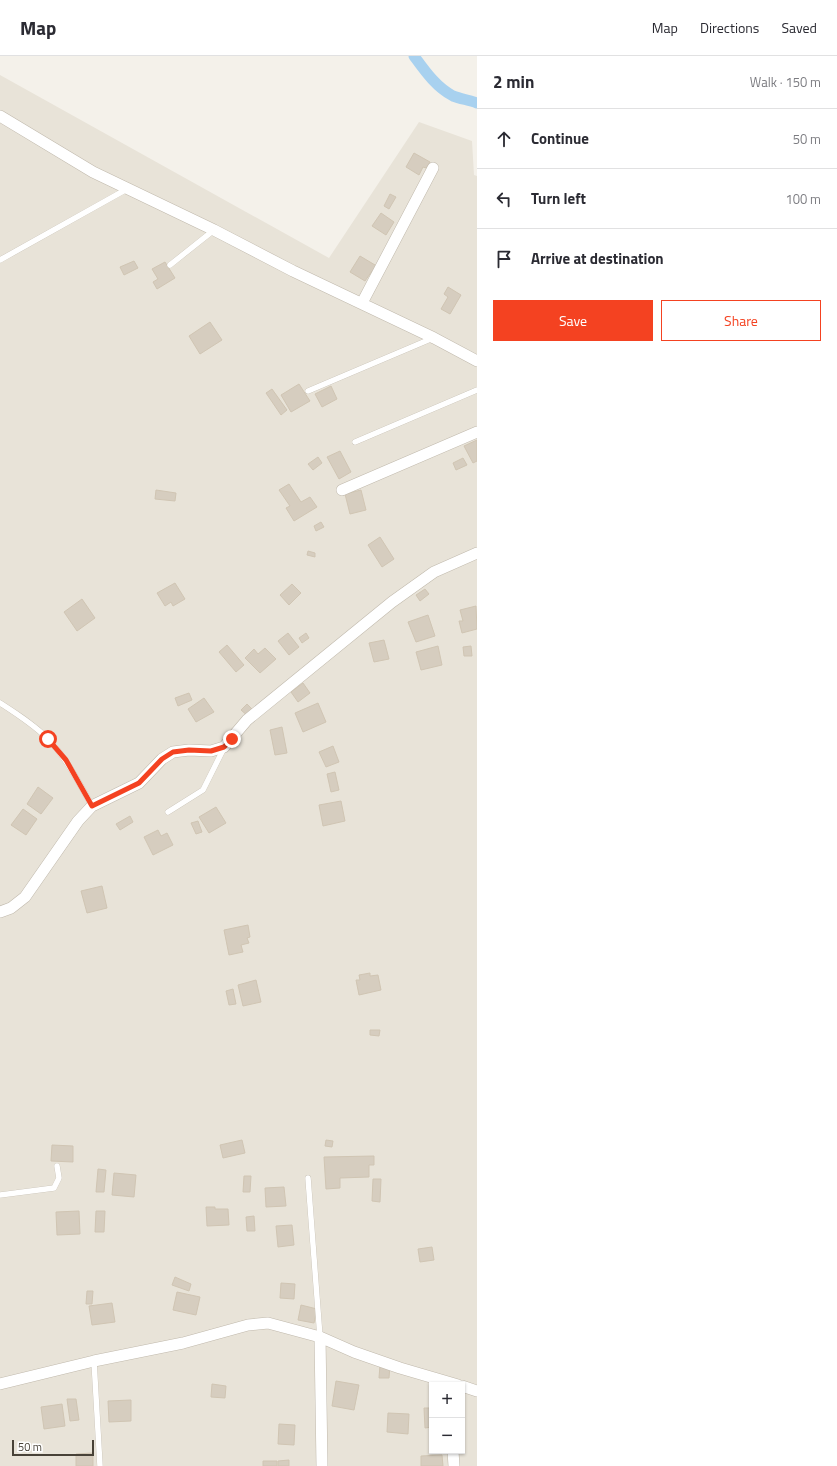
<!DOCTYPE html>
<html lang="en">
<head>
<meta charset="utf-8">
<style>
	:root { --surface:#fff; --page:#f7f7f7; --text:#2b2b33; --muted:#7c7c81; --line:#e1e1e2; --accent:#f44221 }
	body { margin:0; font-family:"Titillium Web",sans-serif; background:var(--page); color:var(--text) }
	.controls { position:absolute; right:12px; bottom:12px; display:grid; overflow:hidden; border-radius:0px; box-shadow:0 1px 3px #0004 }
	.controls button { width:36px; height:36px; display:grid; place-items:center; padding:0; border:0; border-bottom:1px solid var(--line); background:var(--surface); color:var(--text); font:20px sans-serif }
	.scale { position:absolute; left:12px; bottom:10px; width:82px; box-sizing:border-box; padding-left:4px; border:2px solid #484238; border-top:0; font-size:11px; line-height:14px; white-space:nowrap; color:#484238; -webkit-text-stroke:3px #fff; paint-order:stroke }
	.stop { position:absolute; width:12px; height:12px; margin:-9px; border:3px solid #f44221; border-radius:50%; background:#fff }
	.stop.end { background:#f44221; border-color:#fff; box-shadow:0 1px 4px #0008 }
	.list { margin:0; padding:0; list-style:none }
	h2 { display:flex; justify-content:space-between; align-items:center; height:52px; margin:0; padding:0 16px; font-size:17px }
	h2 small { font-size:13px; font-weight:400; color:var(--muted) }
	.list li { display:grid; grid-template-columns:26px 1fr auto; gap:12px; align-items:center; box-sizing:border-box; height:60px; padding:0 16px; border-top:1px solid var(--line) }
	.list b { display:block; font-size:15px; white-space:nowrap }
	.list em { font-size:13px; font-style:normal; color:var(--muted) }
	.actions { display:flex; gap:8px; padding:12px 16px }
	.actions a { flex:1; padding:9px 0; border:1px solid var(--accent); border-radius:0px; text-align:center; font-size:14px; color:var(--accent) }
	.actions .main { background:var(--accent); color:#fff }
	.icon { flex:none; width:22px; height:22px; fill:none; stroke:currentColor; stroke-width:2; stroke-linecap:round; stroke-linejoin:round }
	.map { position:relative; flex:none; width:477px; height:1410px; overflow:hidden }
	header { display:flex; align-items:center; gap:24px; box-sizing:border-box; height:56px; padding:0 20px; background:var(--surface); border-bottom:1px solid var(--line) }
	header strong { font-size:19px }
	nav { display:flex; gap:22px; margin-inline-start:auto; font-size:14px }
	main { display:flex }
	aside { flex:1; background:var(--surface) }
	.map>svg:first-child { display:block }
	.residential { fill:#e8e3d8; fill-rule:evenodd }
	.lines { fill:none; stroke-linecap:round; stroke-linejoin:round }
	.canal { stroke:#a8d1ef; stroke-width:11 }
	.building { fill:#d6cdbf; stroke:#d0c5b3 }
	.service-casing { stroke:#c0b9ac; stroke-width:6 }
	.minor-casing { stroke:#c0b9ac; stroke-width:12 }
	.service { stroke:#fff; stroke-width:5.5 }
	.minor { stroke:#fff; stroke-width:11 }
	.route { stroke:#f44221; stroke-width:5 }
</style>
</head>
<body>
<header>
<strong>Map</strong>
<nav><a>Map</a><a>Directions</a><a>Saved</a></nav>
</header>
<main>
<div class="map">
<svg width="477" height="1410" viewBox="0 0 477 1410">
	<rect width="100%" height="100%" fill="#f4f1ea"/>
	<path class="residential" d="M 0,19 L 329,202 L 419,66 L 472,85 L 474,119 L 477,120 L 477,1410 L 0,1410 ZM 432,1329 L 462,1329 L 462,1395 L 432,1395 Z"/>
	<g class="lines">
		<path class="canal" d="M 414,0 C 425,15 436,31 453,40 C 461,43 469,44 477,47"/>
	</g>
	<path class="building" d="M 414,97 L 430,106 L 426,112 L 423,111 L 419,119 L 406,111 Z
		M 390,138 L 396,141 L 389,153 L 384,150 Z
		M 381,157 L 394,166 L 386,179 L 372,170 Z
		M 360,200 L 380,212 L 376,218 L 372,215 L 365,225 L 350,216 Z
		M 134,205 L 138,212 L 124,219 L 120,211 Z
		M 165,206 L 175,222 L 157,233 L 153,226 L 158,223 L 152,213 Z
		M 448,231 L 461,239 L 450,258 L 441,253 L 448,241 L 444,238 Z
		M 210,266 L 222,284 L 200,298 L 189,280 Z
		M 299,328 L 310,345 L 291,356 L 281,339 Z
		M 331,330 L 337,343 L 322,351 L 315,338 Z
		M 272,333 L 287,354 L 281,359 L 266,337 Z
		M 477,384 L 477,405 L 473,407 L 464,390 Z
		M 340,395 L 351,416 L 339,423 L 327,401 Z
		M 318,401 L 322,407 L 313,414 L 308,408 Z
		M 463,402 L 467,409 L 456,414 L 453,407 Z
		M 289,428 L 301,446 L 310,441 L 317,451 L 294,465 L 286,452 L 290,450 L 279,434 Z
		M 156,434 L 176,437 L 175,445 L 155,443 Z
		M 361,434 L 366,454 L 350,458 L 345,438 Z
		M 321,466 L 324,471 L 316,475 L 314,470 Z
		M 380,481 L 394,503 L 382,511 L 368,489 Z
		M 308,495 L 315,497 L 315,501 L 307,499 Z
		M 175,527 L 185,543 L 173,550 L 171,546 L 165,550 L 157,537 Z
		M 292,528 L 301,537 L 289,549 L 280,539 Z
		M 425,533 L 429,538 L 420,545 L 416,539 Z
		M 82,543 L 95,562 L 77,575 L 64,556 Z
		M 476,550 L 477,573 L 462,577 L 459,565 L 463,565 L 460,554 Z
		M 428,559 L 435,580 L 416,586 L 408,566 Z
		M 288,577 L 299,591 L 289,599 L 278,585 Z
		M 306,577 L 309,582 L 302,587 L 299,582 Z
		M 384,584 L 389,603 L 374,606 L 369,587 Z
		M 227,589 L 244,609 L 236,616 L 219,596 Z
		M 438,590 L 442,609 L 421,614 L 416,596 Z
		M 471,590 L 472,600 L 464,600 L 463,591 Z
		M 265,592 L 276,603 L 260,617 L 245,602 L 254,593 L 258,598 Z
		M 303,627 L 310,637 L 298,646 L 291,636 Z
		M 189,637 L 192,644 L 178,650 L 175,642 Z
		M 204,642 L 214,656 L 196,666 L 188,653 Z
		M 318,647 L 326,666 L 303,676 L 295,657 Z
		M 247,648 L 255,656 L 250,662 L 241,654 Z
		M 282,671 L 287,697 L 275,699 L 270,674 Z
		M 333,690 L 339,706 L 326,711 L 319,696 Z
		M 335,716 L 339,734 L 331,736 L 327,718 Z
		M 38,731 L 53,742 L 41,758 L 27,748 Z
		M 341,745 L 345,765 L 323,770 L 319,749 Z
		M 216,751 L 226,767 L 209,777 L 199,761 Z
		M 23,753 L 37,763 L 26,779 L 11,769 Z
		M 130,760 L 133,766 L 120,774 L 116,768 Z
		M 198,765 L 202,776 L 196,778 L 191,767 Z
		M 158,774 L 161,780 L 167,777 L 173,789 L 153,799 L 144,781 Z
		M 102,830 L 107,852 L 87,857 L 81,835 Z
		M 248,869 L 250,881 L 247,882 L 249,887 L 241,889 L 243,896 L 229,899 L 224,874 Z
		M 370,917 L 370,920 L 378,919 L 381,934 L 359,939 L 356,924 L 360,924 L 359,919 Z
		M 256,924 L 261,946 L 243,950 L 238,929 Z
		M 233,933 L 236,948 L 229,949 L 226,935 Z
		M 370,974 L 380,974 L 379,980 L 370,979 Z
		M 242,1084 L 245,1097 L 223,1102 L 220,1089 Z
		M 326,1084 L 333,1085 L 332,1091 L 325,1090 Z
		M 52,1089 L 73,1090 L 73,1106 L 51,1105 Z
		M 374,1100 L 374,1109 L 369,1109 L 369,1121 L 340,1122 L 340,1132 L 326,1133 L 324,1101 Z
		M 98,1113 L 106,1114 L 104,1136 L 96,1136 Z
		M 114,1117 L 136,1119 L 134,1141 L 112,1139 Z
		M 244,1120 L 251,1120 L 250,1136 L 243,1136 Z
		M 373,1123 L 381,1123 L 380,1146 L 372,1145 Z
		M 284,1131 L 286,1150 L 266,1151 L 265,1132 Z
		M 206,1151 L 215,1151 L 215,1153 L 228,1153 L 229,1169 L 207,1170 Z
		M 79,1155 L 80,1178 L 57,1179 L 56,1156 Z
		M 96,1155 L 105,1155 L 104,1176 L 95,1176 Z
		M 254,1160 L 255,1175 L 247,1175 L 246,1161 Z
		M 292,1169 L 294,1189 L 278,1191 L 276,1170 Z
		M 432,1191 L 434,1204 L 420,1206 L 418,1193 Z
		M 175,1221 L 191,1228 L 189,1235 L 172,1229 Z
		M 281,1227 L 295,1228 L 294,1243 L 280,1242 Z
		M 87,1235 L 93,1235 L 92,1248 L 86,1248 Z
		M 177,1236 L 200,1241 L 196,1259 L 173,1254 Z
		M 112,1247 L 115,1266 L 92,1269 L 89,1250 Z
		M 301,1249 L 317,1253 L 314,1267 L 298,1264 Z
		M 380,1309 L 390,1309 L 389,1322 L 379,1322 Z
		M 336,1325 L 359,1329 L 354,1354 L 332,1350 Z
		M 212,1328 L 226,1330 L 225,1342 L 211,1341 Z
		M 67,1343 L 76,1343 L 79,1364 L 70,1365 Z
		M 131,1344 L 131,1365 L 109,1366 L 108,1345 Z
		M 62,1348 L 65,1370 L 44,1373 L 41,1351 Z
		M 424,1352 L 432,1352 L 432,1371 L 425,1372 Z
		M 388,1357 L 409,1358 L 408,1378 L 387,1376 Z
		M 279,1368 L 295,1369 L 294,1389 L 278,1388 Z
		M 93,1397 L 93,1410 L 76,1410 L 76,1398 Z
		M 442,1399 L 443,1410 L 421,1410 L 421,1400 Z
		M 289,1404 L 289,1410 L 278,1410 L 278,1405 Z
		M 263,1405 L 277,1405 L 277,1410 L 263,1410 Z"/>
	<g class="lines">
		<g class="service-casing">
			<path id="service" d="M 0,204 L 127,133
				M 170,209 L 214,174
				M 308,335 L 433,282
				M 355,386 L 477,334
				M 0,647 C 17,658 33,668 47,682 C 66,701 79,727 92,750
				M 168,756 L 203,734 L 224,692
				M 308,1122 L 320,1281
				M 0,1139 L 54,1132 L 59,1122 L 57,1110
				M 94,1305 L 100,1410"/>
		</g>
		<g class="minor-casing">
			<path id="minor" d="M 0,60 L 93,116 L 214,174 L 293,215 L 434,282 L 477,305
				M 362,247 L 433,112
				M 342,434 L 477,376
				M 0,856 L 11,852 L 25,841 L 78,765 L 92,750 L 139,727 L 162,703 L 173,696 L 189,694 L 211,695 L 224,691 L 247,664 L 392,546 L 434,516 L 477,497
				M 320,1281 L 322,1410
				M 0,1328 L 94,1305 L 183,1287 L 248,1269 L 268,1267 L 320,1281 L 354,1296 L 400,1312 L 458,1329
				M 462,1330 L 477,1335
				M 453,1395 L 454,1410"/>
		</g>
		<use href="#service" class="service"/>
		<use href="#minor" class="minor"/>
	</g>
	<g class="lines">
		<path class="route" d="M 48,683 L 66,704 L 92,750 L 139,727 L 162,703 L 173,696 L 189,694 L 211,695 L 224,691 L 232,683"/>
	</g>
</svg>
<div class="controls">
<button>+</button>
<button>−</button>
</div>
<div class="scale">50 m</div>
<div class="stop" style="left:48px;top:683px"></div>
<div class="stop end" style="left:232px;top:683px"></div>
</div>
<aside>
<h2>2 min<small>Walk · 150 m</small></h2>
<ul class="list">
<li><svg class="icon" aria-label="ahead" viewBox="0 0 24 24"><path d="M12 20V5M6 11l6-6 6 6"/></svg><div><b>Continue</b></div><em>50 m</em></li>
<li><svg class="icon" aria-label="left" viewBox="0 0 24 24"><path d="M17 20v-9H6M10 6l-5 5 5 5"/></svg><div><b>Turn left</b></div><em>100 m</em></li>
<li><svg class="icon" aria-label="arrive" viewBox="0 0 24 24"><path d="M6 21V4h12l-3 4 3 4H6"/></svg><div><b>Arrive at destination</b></div></li>
</ul>
<div class="actions"><a class="main">Save</a><a>Share</a></div>
</aside>
</main>
</body>
</html>
